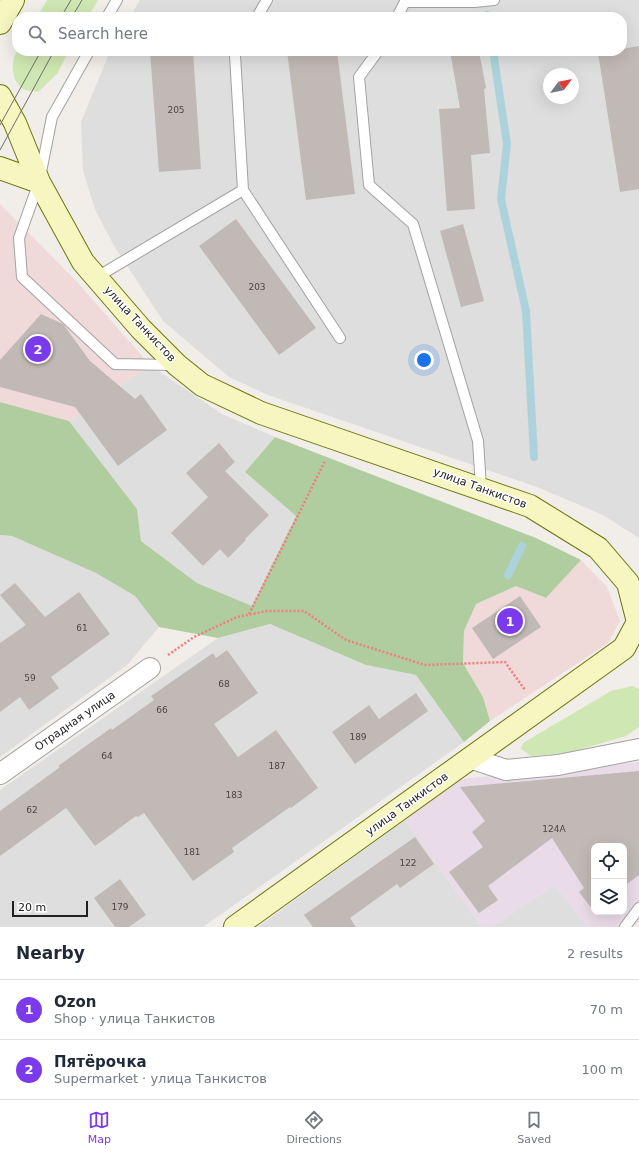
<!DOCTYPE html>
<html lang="en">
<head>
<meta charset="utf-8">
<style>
	:root { --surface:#fff; --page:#f2f2f3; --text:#1f2937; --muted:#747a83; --line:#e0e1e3; --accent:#7c3aed }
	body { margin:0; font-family:"DejaVu Sans",sans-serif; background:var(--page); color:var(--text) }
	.controls { position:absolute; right:12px; bottom:12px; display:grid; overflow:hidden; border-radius:8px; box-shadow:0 4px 16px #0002 }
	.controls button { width:36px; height:36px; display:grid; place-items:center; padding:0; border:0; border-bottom:1px solid var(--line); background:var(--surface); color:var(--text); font:20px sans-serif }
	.compass { position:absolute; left:543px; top:68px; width:36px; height:36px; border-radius:50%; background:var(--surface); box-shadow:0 4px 16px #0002; rotate:58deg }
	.scale { position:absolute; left:12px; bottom:10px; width:76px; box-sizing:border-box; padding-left:4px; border:2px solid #212121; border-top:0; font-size:11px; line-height:14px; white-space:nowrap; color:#212121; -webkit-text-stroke:3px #fff; paint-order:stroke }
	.you { position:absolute; left:424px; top:360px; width:14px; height:14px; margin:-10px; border:3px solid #fff; border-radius:50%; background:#1a73e8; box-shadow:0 0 0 6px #1a73e833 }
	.badge { display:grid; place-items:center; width:26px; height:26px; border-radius:50%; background:var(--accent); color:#fff; font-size:13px; font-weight:700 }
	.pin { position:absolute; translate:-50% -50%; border:2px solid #fff; box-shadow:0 1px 4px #0006 }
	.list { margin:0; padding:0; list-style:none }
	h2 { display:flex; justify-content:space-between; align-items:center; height:52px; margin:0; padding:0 16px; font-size:17px }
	h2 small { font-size:13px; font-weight:400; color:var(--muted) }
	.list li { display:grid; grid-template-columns:26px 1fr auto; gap:12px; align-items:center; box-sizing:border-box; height:60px; padding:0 16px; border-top:1px solid var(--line) }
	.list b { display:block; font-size:15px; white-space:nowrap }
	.list p { margin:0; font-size:13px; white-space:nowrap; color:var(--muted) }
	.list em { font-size:13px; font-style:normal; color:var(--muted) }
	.icon { flex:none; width:22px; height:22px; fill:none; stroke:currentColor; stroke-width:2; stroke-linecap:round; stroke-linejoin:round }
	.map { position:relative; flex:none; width:639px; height:927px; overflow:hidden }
	.search { position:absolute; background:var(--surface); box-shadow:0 4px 16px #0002; left:12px; right:12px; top:12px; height:44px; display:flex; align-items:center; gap:10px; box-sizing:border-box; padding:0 14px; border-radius:16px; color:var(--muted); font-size:15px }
	.sheet { height:172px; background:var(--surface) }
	nav { display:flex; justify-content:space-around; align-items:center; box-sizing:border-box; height:56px; border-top:1px solid var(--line); background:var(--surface); font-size:11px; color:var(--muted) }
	nav a { display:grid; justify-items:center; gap:2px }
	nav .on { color:var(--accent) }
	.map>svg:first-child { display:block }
	.residential { fill:#dfdede; fill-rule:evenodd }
	.commercial { fill:#f0d9d9 }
	.industrial { fill:#e9dbe7; fill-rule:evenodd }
	.grass { fill:#cfe7b2 }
	.forest { fill:#b0cda0 }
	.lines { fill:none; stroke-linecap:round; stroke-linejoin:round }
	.stream { stroke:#acd3db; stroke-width:8 }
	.building { fill:#c1b9b5 }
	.service-casing { stroke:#a2a2a2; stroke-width:12 }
	.minor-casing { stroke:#a2a2a2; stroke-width:22 }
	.secondary-casing { stroke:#6e740c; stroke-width:24 }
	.path { stroke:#f17e78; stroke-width:2.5; stroke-dasharray:2 2; stroke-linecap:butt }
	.service { stroke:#fff; stroke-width:10 }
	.minor { stroke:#fff; stroke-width:20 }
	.secondary { stroke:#f6f6c1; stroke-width:22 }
	.tram { stroke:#6f6f6f; stroke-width:1 }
	.labels { text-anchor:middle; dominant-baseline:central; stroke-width:3; stroke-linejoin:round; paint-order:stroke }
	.number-label { font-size:9px; fill:#494746 }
	.street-label { font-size:11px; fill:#212121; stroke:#fff }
</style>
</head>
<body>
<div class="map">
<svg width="639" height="927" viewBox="0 0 639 927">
	<rect width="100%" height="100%" fill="#f1ede8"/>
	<path class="residential" d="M 140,0 L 639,0 L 639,538 L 603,515 L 537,487 L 268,395 L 229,377 L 163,321 L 113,244 L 95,209 L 83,171 L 81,122 L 110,51 L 622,51 L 622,17 L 130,17 ZM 549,74 L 573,74 L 573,98 L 549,98 Z
		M 150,365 L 222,414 L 275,437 L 245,472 L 296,516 L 252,606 L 197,583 L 141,541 L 137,509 L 69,421 Z
		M 0,535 L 12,536 L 96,573 L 135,596 L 159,627 L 127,665 L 0,757 Z
		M 270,624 L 366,665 L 416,675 L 464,742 L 203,927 L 0,927 L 0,790 L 218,638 Z
		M 405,820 L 482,927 L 258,927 Z
		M 555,885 L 587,927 L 492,927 Z"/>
	<path class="commercial" d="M 0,204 L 78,283 L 150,365 L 69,421 L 0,402 Z
		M 581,560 L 607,587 L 620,621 L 608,643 L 490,721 L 483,697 L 463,663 L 464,631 L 476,604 L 516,586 L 546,598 Z"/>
	<path class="industrial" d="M 639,762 L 639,922 L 632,927 L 587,927 L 555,885 L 492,927 L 482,927 L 405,820 L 453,783 L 459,780 L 469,778 ZM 594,846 L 624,846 L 624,912 L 594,912 Z"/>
	<path class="grass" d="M 47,0 L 98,0 L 88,17 L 37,17 Z
		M 17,51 L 69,51 L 57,74 L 38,92 C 34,91 29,91 25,90 C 11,84 10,61 17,51 Z
		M 632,686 L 639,689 L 639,727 L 626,736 L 567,753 L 531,756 L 521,749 L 523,743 L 611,691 Z"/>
	<path class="forest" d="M 0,402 L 69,421 L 137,509 L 141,541 L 197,583 L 252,606 L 296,516 L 245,472 L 275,437 L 536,538 L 581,560 L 546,598 L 516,586 L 476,604 L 464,631 L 463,663 L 483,697 L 490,721 L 464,742 L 416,675 L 366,665 L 270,624 L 218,638 L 159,627 L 135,596 L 96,573 L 12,536 L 0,535 Z"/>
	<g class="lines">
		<path class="stream" d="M 487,15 L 488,17
			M 493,51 L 507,144 L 501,199 L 526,311 L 534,457
			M 508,575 L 522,546"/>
	</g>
	<path class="building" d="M 639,46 L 639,189 L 620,192 L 598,53 L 622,51 L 622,49 Z
		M 150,51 L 193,51 L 201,169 L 159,172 Z
		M 287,51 L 337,51 L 355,194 L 306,200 Z
		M 450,51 L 479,51 L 486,88 L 484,89 L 490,153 L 471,155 L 475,209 L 447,211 L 439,109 L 460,108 Z
		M 236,219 L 316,328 L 279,355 L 199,246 Z
		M 463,224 L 484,301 L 461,307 L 440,231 Z
		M 41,314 L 63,324 L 90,361 L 135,399 L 141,394 L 167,430 L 118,466 L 75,407 L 0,387 L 0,360 Z
		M 219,443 L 235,462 L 225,471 L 269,515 L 245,539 L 246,540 L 228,558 L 220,549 L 203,566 L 171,533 L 208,497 L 186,473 Z
		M 15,583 L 45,617 L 79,592 L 110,634 L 51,677 L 59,688 L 29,710 L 20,697 L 0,712 L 0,643 L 26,625 L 0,595 Z
		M 520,596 L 541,627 L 493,659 L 472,628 Z
		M 227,650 L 258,693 L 214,724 L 238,757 L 276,730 L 318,788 L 291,808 L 290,807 L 232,848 L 234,852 L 193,881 L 144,813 L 138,817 L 136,816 L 95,846 L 66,808 L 0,856 L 0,811 L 60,767 L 58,766 L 111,728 L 112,730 L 154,700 L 151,696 L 213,653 L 216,658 Z
		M 416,693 L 428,711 L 355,764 L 332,732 L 369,705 L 379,719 Z
		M 639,771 L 639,875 L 624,886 L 624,846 L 594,846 L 593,910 L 579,892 L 584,888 L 552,838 L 488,886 L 498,900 L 479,913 L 449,872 L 483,847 L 472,832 L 485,821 L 460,787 Z
		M 415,837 L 434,864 L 400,888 L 397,884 L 350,918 L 356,927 L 313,927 L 304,915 Z
		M 120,879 L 146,915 L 129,927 L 115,927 L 94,898 Z"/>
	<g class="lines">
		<g class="service-casing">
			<path id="service" d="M 405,2 L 475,2 L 494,0
				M 107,17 L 117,0
				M 257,17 L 267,0
				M 397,17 L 406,0
				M 89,51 L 52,117 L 39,182 L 19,238 L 22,277 L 115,364 L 173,365
				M 237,51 L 235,55 L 243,190
				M 378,51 L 359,77 L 369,185 L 413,224 L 478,441 L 481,488
				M 97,277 L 243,190 L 340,338
				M 625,927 L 639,908"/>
		</g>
		<g class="minor-casing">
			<path id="minor" d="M 470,758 L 506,770 L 558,765 L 639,749
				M 0,774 L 150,668"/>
		</g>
		<g class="secondary-casing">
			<path id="secondary" d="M 0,23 L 13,0
				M 0,96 L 15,123 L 39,182 L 83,262 L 141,329 L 177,365 L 202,385 L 261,413 L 530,506 L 598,548 L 628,583 L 638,622 L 624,648 L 235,927
				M 0,168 L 39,182"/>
		</g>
		<path class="path" d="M 249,614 L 325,461
			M 168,655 L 194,637 L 237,617 L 267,611 L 304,611 L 346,640 L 425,665 L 505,662 L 525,690"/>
		<use href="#service" class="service"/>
		<use href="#minor" class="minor"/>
		<use href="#secondary" class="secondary"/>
		<path class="tram" d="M 61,17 L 71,0
			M 72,17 L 82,0
			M 0,125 L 41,51
			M 0,150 L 54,51"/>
	</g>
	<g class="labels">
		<g class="number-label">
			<text x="176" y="110">205</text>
			<text x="257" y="287">203</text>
			<text x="82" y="628">61</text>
			<text x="30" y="678">59</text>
			<text x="224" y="684">68</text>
			<text x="162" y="710">66</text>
			<text x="358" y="737">189</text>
			<text x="107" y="756">64</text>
			<text x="277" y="766">187</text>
			<text x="234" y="795">183</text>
			<text x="32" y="810">62</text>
			<text x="554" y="829">124А</text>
			<text x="192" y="852">181</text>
			<text x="408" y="863">122</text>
			<text x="120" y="907">179</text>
		</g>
		<g class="street-label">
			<text transform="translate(140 324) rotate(47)">улица Танкистов</text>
			<text transform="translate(480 488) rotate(20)">улица Танкистов</text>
			<text transform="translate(75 721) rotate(-35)">Отрадная улица</text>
			<text transform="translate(407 804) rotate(-36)">улица Танкистов</text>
		</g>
	</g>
</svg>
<div class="controls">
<button><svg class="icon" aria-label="locate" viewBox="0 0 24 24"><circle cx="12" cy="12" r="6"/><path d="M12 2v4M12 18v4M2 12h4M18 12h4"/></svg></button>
<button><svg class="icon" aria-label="layers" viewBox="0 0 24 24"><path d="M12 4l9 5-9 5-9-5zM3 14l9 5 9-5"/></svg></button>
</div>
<svg class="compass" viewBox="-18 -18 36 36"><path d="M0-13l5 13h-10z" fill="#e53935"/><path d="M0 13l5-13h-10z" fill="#747a83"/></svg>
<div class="scale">20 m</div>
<div class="you"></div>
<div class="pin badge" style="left:510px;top:621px">1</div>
<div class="pin badge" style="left:38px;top:349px">2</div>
<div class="search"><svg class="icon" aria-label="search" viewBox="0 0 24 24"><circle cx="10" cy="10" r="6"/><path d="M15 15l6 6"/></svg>Search here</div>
</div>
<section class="sheet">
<h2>Nearby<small>2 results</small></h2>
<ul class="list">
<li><span class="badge">1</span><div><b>Ozon</b><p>Shop · улица Танкистов</p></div><em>70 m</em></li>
<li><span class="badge">2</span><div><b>Пятёрочка</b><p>Supermarket · улица Танкистов</p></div><em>100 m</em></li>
</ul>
</section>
<nav>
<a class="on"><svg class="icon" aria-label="map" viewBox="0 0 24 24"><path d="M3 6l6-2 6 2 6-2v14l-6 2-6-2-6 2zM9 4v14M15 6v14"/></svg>Map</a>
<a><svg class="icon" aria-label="directions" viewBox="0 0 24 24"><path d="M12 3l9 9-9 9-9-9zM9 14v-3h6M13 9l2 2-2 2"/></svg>Directions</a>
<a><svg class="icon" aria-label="saved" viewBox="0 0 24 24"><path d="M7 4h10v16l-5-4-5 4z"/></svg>Saved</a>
</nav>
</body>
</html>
